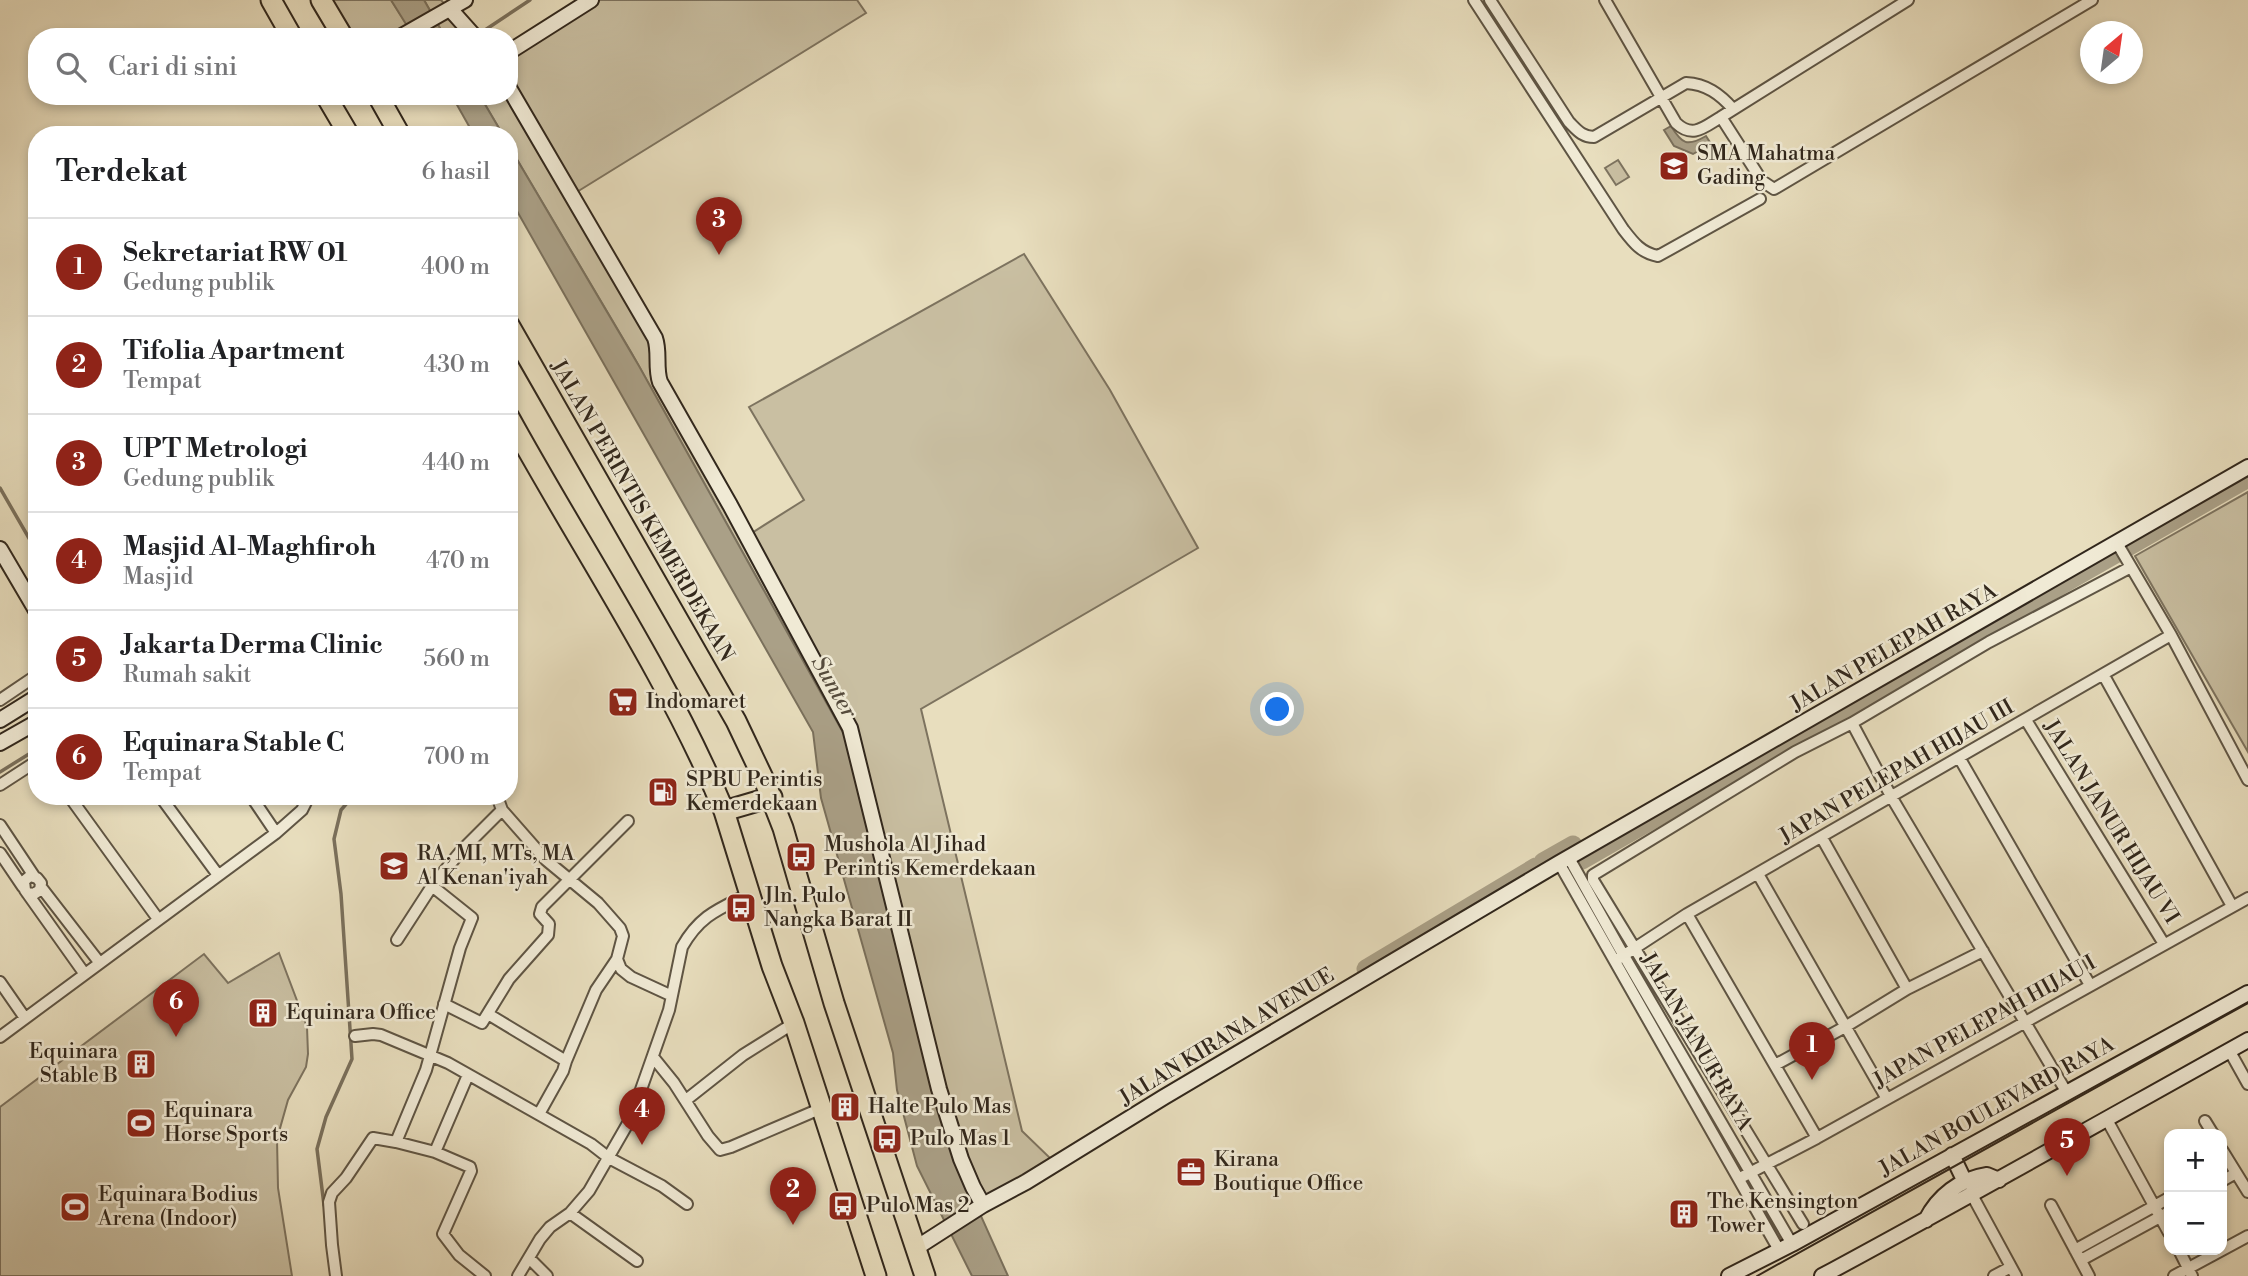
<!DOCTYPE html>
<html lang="id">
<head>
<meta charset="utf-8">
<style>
	:root { --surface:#fff; --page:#f6f6f6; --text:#202124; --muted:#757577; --line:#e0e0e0; --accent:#8f2418 }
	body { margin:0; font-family:"Libre Bodoni",serif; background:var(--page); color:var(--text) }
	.controls { position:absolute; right:21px; bottom:21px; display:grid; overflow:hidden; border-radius:14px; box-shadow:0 4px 10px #0003 }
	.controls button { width:63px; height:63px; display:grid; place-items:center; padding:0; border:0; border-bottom:2px solid var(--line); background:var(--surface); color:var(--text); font:35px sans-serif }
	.compass { position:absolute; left:2080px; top:21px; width:63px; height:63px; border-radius:50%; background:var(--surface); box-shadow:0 4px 10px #0003; rotate:29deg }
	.you { position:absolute; left:1278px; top:710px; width:24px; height:24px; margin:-18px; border:5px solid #fff; border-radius:50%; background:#1a73e8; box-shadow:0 0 0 10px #1a73e833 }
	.badge { display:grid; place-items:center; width:46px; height:46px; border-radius:50%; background:var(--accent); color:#fff; font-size:23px; font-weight:700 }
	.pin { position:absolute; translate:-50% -58px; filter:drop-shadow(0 2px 4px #0008) }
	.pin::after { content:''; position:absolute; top:37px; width:24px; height:21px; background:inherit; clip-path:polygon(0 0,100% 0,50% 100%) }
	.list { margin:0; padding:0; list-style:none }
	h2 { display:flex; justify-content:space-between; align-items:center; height:91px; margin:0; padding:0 28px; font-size:30px }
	h2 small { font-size:23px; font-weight:400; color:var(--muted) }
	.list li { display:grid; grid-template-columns:46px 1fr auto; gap:21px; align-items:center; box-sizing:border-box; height:98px; padding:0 28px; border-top:2px solid var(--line) }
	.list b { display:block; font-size:26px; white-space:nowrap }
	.list p { margin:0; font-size:23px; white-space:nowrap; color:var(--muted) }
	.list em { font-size:23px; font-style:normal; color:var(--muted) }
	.icon { flex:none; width:38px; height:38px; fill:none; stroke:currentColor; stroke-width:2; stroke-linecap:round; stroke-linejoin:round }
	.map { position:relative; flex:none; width:2248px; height:1276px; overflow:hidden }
	.search { position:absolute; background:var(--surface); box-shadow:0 4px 10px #0003; left:28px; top:28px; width:490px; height:77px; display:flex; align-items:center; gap:18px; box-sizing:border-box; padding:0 24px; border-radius:28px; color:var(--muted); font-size:26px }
	.panel { position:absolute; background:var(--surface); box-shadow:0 4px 10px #0003; left:28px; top:126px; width:490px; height:679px; border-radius:28px }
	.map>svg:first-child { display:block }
	.green { fill:#c9bfa2; stroke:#7d735f; stroke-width:2 }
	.water { fill:#aaa087; stroke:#7a705c; stroke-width:2 }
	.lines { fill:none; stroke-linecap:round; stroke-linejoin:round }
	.stream { stroke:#7a705c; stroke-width:3.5 }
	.river { stroke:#aaa087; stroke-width:19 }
	.street-casing { stroke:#5f5544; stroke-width:14 }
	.secondary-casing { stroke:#31271c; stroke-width:18 }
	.highway-casing { stroke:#31271c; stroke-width:23 }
	.street { stroke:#f0ead5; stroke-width:10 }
	.secondary { stroke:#f0ead5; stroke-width:14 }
	.highway { stroke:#e8debe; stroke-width:19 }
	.tram { stroke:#31271c; stroke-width:2 }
	.labels { text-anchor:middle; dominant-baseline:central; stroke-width:5; stroke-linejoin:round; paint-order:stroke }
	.poi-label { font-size:21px; fill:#31271c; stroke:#f0ead5; text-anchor:start }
	.street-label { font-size:21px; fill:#31271c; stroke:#f0ead5 }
	.water-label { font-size:23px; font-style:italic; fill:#554b3c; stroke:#f0ead5 }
</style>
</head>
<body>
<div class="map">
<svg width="2248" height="1276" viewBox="0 0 2248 1276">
	<rect width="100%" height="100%" fill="#e8debe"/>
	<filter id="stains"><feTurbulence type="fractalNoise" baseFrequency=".00286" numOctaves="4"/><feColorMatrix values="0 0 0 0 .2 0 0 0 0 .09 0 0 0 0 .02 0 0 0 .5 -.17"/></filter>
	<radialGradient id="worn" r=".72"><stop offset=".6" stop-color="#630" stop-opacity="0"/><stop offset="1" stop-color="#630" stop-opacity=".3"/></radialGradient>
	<path class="green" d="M 323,0 L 391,0 L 411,31 L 400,37 L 344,37 Z
		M 424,0 L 441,0 L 474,37 L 445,37 Z
		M 592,0 L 857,0 L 866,13 L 572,195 L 655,338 L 657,372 L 747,536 L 804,500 L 749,407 L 1024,254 L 1110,390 L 1198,548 L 921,709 L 1022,1131 L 1051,1159 L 981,1201 L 973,1187 L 846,738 L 631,352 L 509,146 L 509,135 L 503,135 L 480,96 L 509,96 L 509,52 Z
		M 1618,160 L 1629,177 L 1616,185 L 1605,168 Z
		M 2248,492 L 2248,752 L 2135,556 Z
		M 279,953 L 307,1027 L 308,1054 L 306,1067 L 288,1100 L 277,1139 L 278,1188 L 292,1276 L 0,1276 L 0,1107 L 204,954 L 228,983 Z"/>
	<path class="water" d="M 391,0 L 424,0 L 445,37 L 414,37 Z
		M 452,96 L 480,96 L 503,135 L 474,135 Z
		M 1671,126 C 1682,144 1687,147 1706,136 L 1711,144 L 1693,154 L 1674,146 L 1664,130 Z
		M 509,146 L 639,366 L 846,738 L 953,1154 L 1008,1276 L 972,1276 L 917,1166 L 897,1090 L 893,1053 L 821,798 L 813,732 L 509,197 Z"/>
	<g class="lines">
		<path class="stream" d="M 479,34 L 530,0
			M 0,488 L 37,552
			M 0,772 L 37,749
			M 324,1205 L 317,1149 L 326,1117 L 352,1059 L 341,894 L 334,839 L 341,810 L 353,796"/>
		<path class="river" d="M 1582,860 L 2248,478
			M 1543,862 L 1573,845
			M 1366,969 L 1536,867"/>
		<g class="street-casing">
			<path id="street" d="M 1474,0 L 1623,229 C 1633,242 1641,253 1658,256 L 1760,199
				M 1490,0 L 1569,122 C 1577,130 1582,137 1594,137 L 1686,83 C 1706,84 1720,94 1733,109
				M 1605,0 L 1676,123 C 1693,139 1704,127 1721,117 L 1908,0
				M 1721,117 L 1762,181 L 1774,189 L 2092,0
				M 2117,543 L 2171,635 L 2248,780
				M 2103,674 L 2232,906
				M 0,700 L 37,675
				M 2026,720 L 2164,944
				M 1852,723 L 1892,798 L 2067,1093
				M 1960,759 L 2090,985
				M 0,785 L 37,761
				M 69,796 L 158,919
				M 160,796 L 218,875
				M 251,796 L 276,833
				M 497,796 L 502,810 L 546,860 L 598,903 L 620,928 L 623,936 L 617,959 L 621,969 L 631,977 L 670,995
				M 0,825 L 34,876
				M 1822,838 L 1907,989
				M 0,853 L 23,887
				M 1569,858 L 1620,949 L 1792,1244
				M 1559,863 L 1779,1250
				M 1758,874 L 1887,1099
				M 432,886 L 472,918 L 460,948 L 426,1070 L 396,1142 L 435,1152 L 470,1167 L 471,1171 L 443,1234 L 459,1255 L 485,1276
				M 41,887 L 99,962
				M 27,893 L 34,894 L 40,890 L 41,883 L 37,878 L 30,876 L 24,881 L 25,890 L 84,973
				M 1687,914 L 1817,1138
				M 397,940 L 432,886 L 461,851 L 502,810
				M 1615,961 L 1687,914 L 2171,635
				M 0,982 L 25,1018
				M 444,1004 L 482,1023 L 509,979 L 548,935 L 549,924 L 540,914 L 542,907 L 628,821
				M 488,1014 L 566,1061 L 596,990 L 617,959
				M 355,1036 L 373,1034 L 381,1035 L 448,1063 L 591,1144 L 609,1158 L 662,1186 L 687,1204
				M 0,1037 L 276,833 L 302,810 L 309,796
				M 2229,1050 L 2248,1084
				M 653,1057 L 674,1083 L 708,1136 L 720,1150 L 731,1147 L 822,1108
				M 1775,1065 L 1845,1027 L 1907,989 L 1983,951
				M 686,1100 L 743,1055 L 794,1023
				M 539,1114 L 563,1071 L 566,1061
				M 2106,1118 L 2169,1233
				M 2205,1121 L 2213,1134
				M 2222,1150 L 2248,1192
				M 435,1152 L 468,1075
				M 1740,1178 L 1817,1138 L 2248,898
				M 2222,1181 L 2236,1173
				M 1972,1195 L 2016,1276
				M 2051,1205 L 2089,1276
				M 570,1213 L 637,1261
				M 1803,1224 L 1593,880 L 1593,875 L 1795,752 L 1852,723 L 1989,642 L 2131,567
				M 2075,1250 L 2169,1198
				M 2179,1250 L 2192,1276
				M 529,1258 L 547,1276
				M 2081,1260 L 2169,1212
				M 336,1276 L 332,1245 L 329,1202 L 332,1193 L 346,1178 L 373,1138 L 396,1142
				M 518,1276 L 540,1239 L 550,1227 L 570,1213 L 589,1191 L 631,1118 L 669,1010 L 682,947 C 700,915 719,909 749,894
				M 1994,1276 L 2011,1267
				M 2174,1276 L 2248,1236"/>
		</g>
		<g class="secondary-casing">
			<path id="secondary" d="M 450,9 L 475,37
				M 400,37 L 465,0
				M 509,52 L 591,0
				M 509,88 L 655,338 C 660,352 655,367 660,382 L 730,505 L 850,728 L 939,1089 L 961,1159 L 973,1187 L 983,1205
				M 0,549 L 37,612
				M 0,720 L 37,697
				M 0,743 L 37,722
				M 1952,1155 L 1965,1182
				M 1926,1220 C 1938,1196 1960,1179 1987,1175 L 1999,1180
				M 916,1248 L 983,1205 L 1026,1182 L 1164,1097 L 1559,863 L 2248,467
				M 1729,1276 L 1792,1244 L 2248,993
				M 1822,1276 C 1965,1199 2106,1119 2248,1040"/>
		</g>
		<g class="highway-casing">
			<path id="highway" d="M 271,0 L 292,37
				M 321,0 L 343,37
				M 326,96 L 349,135
				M 378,96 L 400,135
				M 509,325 L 736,721 L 765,782 L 783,828 L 834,1003 L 925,1276
				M 509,417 C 581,548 666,673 724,811 L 772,966 L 794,1023 L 876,1276
				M 724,811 L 772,797"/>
		</g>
		<use href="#street" class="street"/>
		<use href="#secondary" class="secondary"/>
		<use href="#highway" class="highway"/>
		<path class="tram" d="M 1757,1276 L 2248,1003"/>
	</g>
	<defs>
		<g id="school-square" transform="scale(1.575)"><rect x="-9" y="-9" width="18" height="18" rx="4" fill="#8f2418" stroke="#f0ead5"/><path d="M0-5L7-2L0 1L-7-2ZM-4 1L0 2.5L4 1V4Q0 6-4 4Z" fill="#fff"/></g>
		<g id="supermarket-square" transform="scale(1.575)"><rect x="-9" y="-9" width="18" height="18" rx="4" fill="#8f2418" stroke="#f0ead5"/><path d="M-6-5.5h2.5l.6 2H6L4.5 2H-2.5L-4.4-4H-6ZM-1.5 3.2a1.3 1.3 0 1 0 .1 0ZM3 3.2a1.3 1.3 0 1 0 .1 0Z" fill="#fff"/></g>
		<g id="fuel-square" transform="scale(1.575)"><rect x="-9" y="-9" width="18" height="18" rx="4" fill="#8f2418" stroke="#f0ead5"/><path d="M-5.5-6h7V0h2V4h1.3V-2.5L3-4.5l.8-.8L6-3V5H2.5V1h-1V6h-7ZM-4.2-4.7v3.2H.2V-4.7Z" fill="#fff"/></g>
		<g id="bus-square" transform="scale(1.575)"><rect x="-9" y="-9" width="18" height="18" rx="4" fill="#8f2418" stroke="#f0ead5"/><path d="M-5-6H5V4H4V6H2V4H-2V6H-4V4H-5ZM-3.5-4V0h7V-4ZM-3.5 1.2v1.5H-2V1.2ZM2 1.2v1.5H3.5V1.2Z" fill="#fff"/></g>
		<g id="building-square" transform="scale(1.575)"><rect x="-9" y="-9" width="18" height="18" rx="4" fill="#8f2418" stroke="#f0ead5"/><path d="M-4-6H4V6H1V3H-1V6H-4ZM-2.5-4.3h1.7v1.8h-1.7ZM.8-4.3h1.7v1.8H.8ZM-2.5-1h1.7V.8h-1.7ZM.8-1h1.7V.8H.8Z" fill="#fff"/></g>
		<g id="stadium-square" transform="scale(1.575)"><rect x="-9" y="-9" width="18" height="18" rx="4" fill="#8f2418" stroke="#f0ead5"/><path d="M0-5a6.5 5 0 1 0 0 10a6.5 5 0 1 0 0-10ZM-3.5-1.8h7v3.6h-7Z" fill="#fff"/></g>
		<g id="office-square" transform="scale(1.575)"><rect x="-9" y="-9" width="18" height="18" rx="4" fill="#8f2418" stroke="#f0ead5"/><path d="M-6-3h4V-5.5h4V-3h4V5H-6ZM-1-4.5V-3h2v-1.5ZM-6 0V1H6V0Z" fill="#fff"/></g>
	</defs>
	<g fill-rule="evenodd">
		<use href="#school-square" x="1674" y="166"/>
		<use href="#supermarket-square" x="623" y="702"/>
		<use href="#fuel-square" x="663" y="792"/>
		<use href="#bus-square" x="801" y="857"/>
		<use href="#school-square" x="394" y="866"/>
		<use href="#bus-square" x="741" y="908"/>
		<use href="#building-square" x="263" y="1013"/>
		<use href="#building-square" x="141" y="1064"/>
		<use href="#building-square" x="845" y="1107"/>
		<use href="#stadium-square" x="141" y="1123"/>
		<use href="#bus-square" x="887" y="1139"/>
		<use href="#office-square" x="1191" y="1172"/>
		<use href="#bus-square" x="843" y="1206"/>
		<use href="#stadium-square" x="75" y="1207"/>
		<use href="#building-square" x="1684" y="1214"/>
	</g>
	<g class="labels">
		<g class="poi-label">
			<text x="1697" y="154">SMA Mahatma<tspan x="1697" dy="24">Gading</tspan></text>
			<text x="646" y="702">Indomaret</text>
			<text x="686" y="780">SPBU Perintis<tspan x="686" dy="24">Kemerdekaan</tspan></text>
			<text x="824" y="845">Mushola Al Jihad<tspan x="824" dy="24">Perintis Kemerdekaan</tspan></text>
			<text x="417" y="854">RA, MI, MTs, MA<tspan x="417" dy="24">Al Kenan'iyah</tspan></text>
			<text x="764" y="896">Jln. Pulo<tspan x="764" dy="24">Nangka Barat II</tspan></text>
			<text x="286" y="1013">Equinara Office</text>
			<text x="118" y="1052" text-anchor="end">Equinara<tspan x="118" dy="24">Stable B</tspan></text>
			<text x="868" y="1107">Halte Pulo Mas</text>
			<text x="164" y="1111">Equinara<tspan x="164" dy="24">Horse Sports</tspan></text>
			<text x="910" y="1139">Pulo Mas 1</text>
			<text x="1214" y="1160">Kirana<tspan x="1214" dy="24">Boutique Office</tspan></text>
			<text x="98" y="1195">Equinara Bodius<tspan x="98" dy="24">Arena (Indoor)</tspan></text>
			<text x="1707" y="1202">The Kensington<tspan x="1707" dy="24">Tower</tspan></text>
			<text x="866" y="1206">Pulo Mas 2</text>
		</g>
		<g class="street-label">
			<text transform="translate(642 511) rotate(60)">JALAN PERINTIS KEMERDEKAAN</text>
			<text transform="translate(1894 648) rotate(-30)">JALAN PELEPAH RAYA</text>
			<text transform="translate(1897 772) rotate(-30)">JAPAN PELEPAH HIJAU III</text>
			<text transform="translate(2111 822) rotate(58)">JALAN JANUR HIJAU VI</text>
			<text transform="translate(1985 1022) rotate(-29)">JAPAN PELEPAH HIJAU I</text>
			<text transform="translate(1227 1037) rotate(-31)">JALAN KIRANA AVENUE</text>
			<text transform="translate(1696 1042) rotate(60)">JALAN JANUR RAYA</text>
			<text transform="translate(1997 1107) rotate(-29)">JALAN BOULEVARD RAYA</text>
		</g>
		<g class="water-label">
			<text transform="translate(834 687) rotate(60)">Sunter</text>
		</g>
	</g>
	<rect width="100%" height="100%" filter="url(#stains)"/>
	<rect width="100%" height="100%" fill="url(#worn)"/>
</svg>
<div class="controls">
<button>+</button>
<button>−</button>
</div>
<svg class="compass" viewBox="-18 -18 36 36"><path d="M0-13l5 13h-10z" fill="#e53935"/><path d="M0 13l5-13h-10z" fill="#757577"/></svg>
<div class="you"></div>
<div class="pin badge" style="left:1812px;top:1080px">1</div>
<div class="pin badge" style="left:793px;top:1225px">2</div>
<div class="pin badge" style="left:719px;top:255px">3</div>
<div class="pin badge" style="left:642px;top:1145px">4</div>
<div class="pin badge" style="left:2067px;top:1176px">5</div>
<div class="pin badge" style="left:176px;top:1037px">6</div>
<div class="search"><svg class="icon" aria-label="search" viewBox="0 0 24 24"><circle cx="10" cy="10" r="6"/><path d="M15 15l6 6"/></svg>Cari di sini</div>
<section class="panel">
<h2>Terdekat<small>6 hasil</small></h2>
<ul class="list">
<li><span class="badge">1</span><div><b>Sekretariat RW 01</b><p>Gedung publik</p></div><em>400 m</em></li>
<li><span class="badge">2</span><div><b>Tifolia Apartment</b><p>Tempat</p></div><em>430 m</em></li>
<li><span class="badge">3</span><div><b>UPT Metrologi</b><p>Gedung publik</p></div><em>440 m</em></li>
<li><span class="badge">4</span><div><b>Masjid Al-Maghfiroh</b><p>Masjid</p></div><em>470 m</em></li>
<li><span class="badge">5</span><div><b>Jakarta Derma Clinic</b><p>Rumah sakit</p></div><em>560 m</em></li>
<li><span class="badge">6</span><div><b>Equinara Stable C</b><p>Tempat</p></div><em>700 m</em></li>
</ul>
</section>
</div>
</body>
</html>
